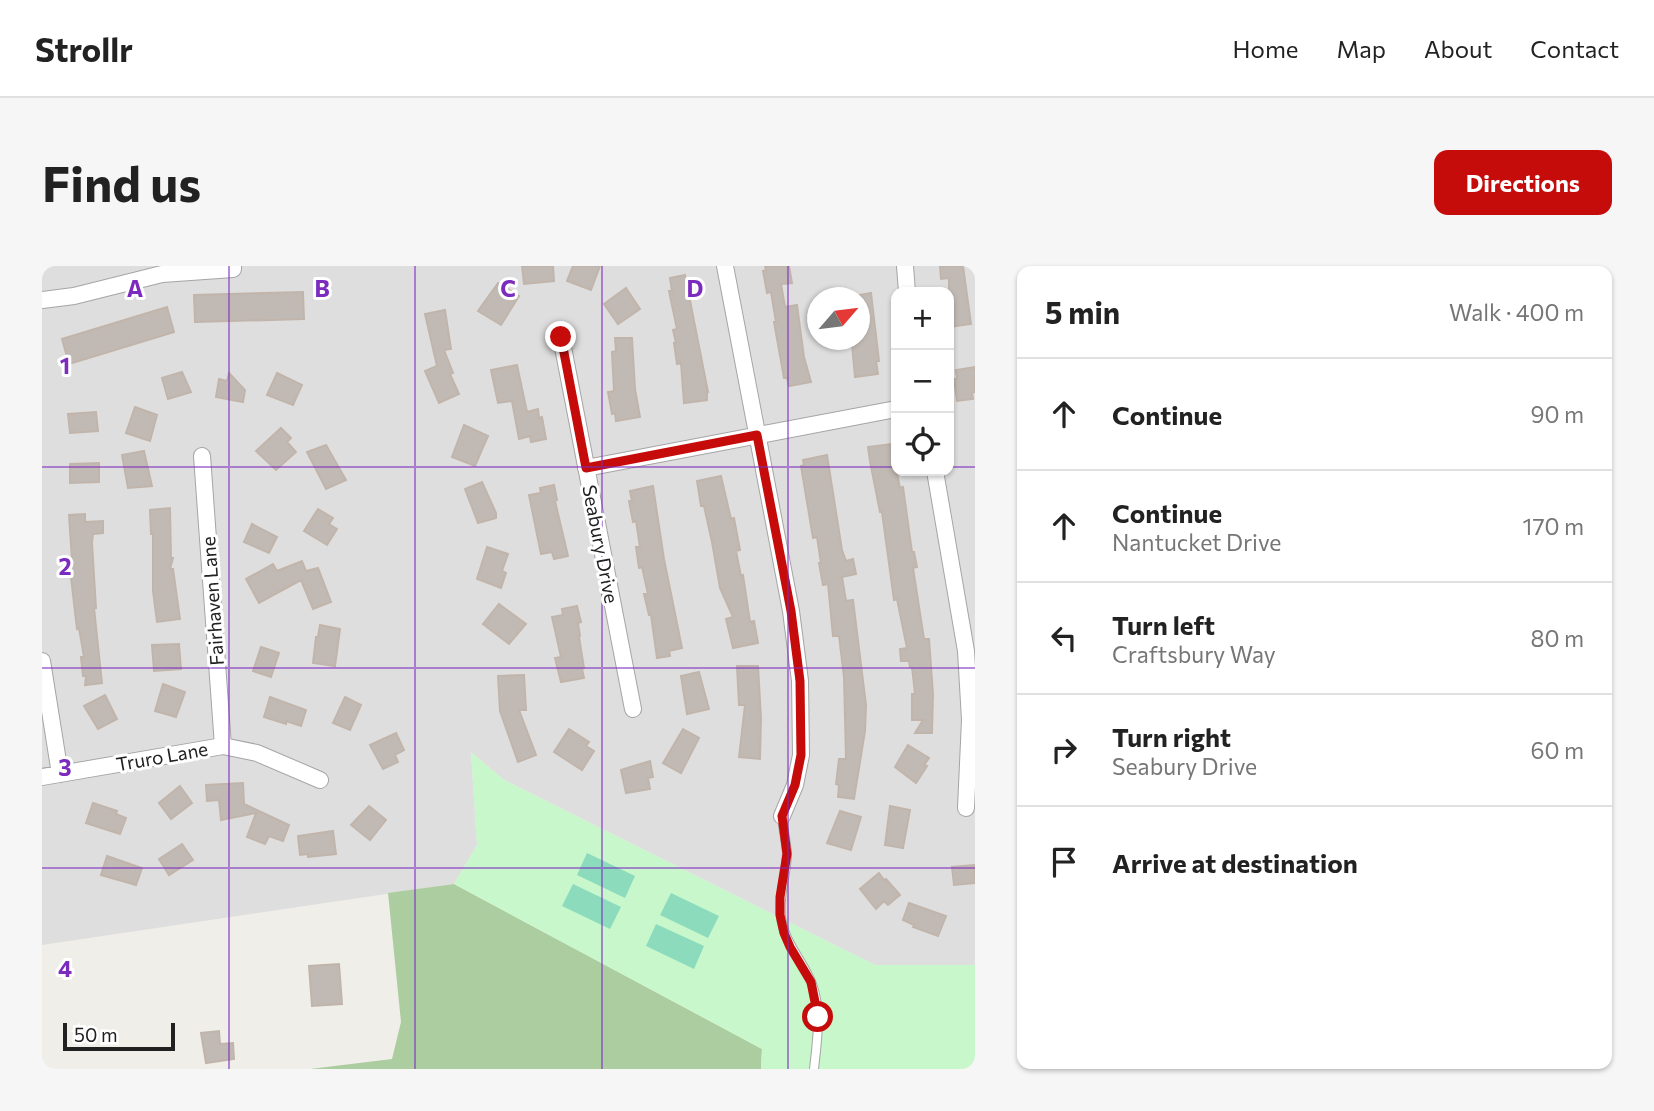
<!DOCTYPE html>
<html lang="en">
<head>
<meta charset="utf-8">
<style>
	:root { --surface:#fff; --page:#f6f6f6; --text:#222; --muted:#767676; --line:#e0e0e0; --accent:#c60c0b }
	body { margin:0; font-family:Commissioner,sans-serif; background:var(--page); color:var(--text) }
	.controls { position:absolute; right:21px; top:21px; display:grid; overflow:hidden; border-radius:14px; box-shadow:0 2px 5px #0004 }
	.controls button { width:63px; height:63px; display:grid; place-items:center; padding:0; border:0; border-bottom:2px solid var(--line); background:var(--surface); color:var(--text); font:35px sans-serif }
	.compass { position:absolute; left:765px; top:21px; width:63px; height:63px; border-radius:50%; background:var(--surface); box-shadow:0 2px 5px #0004; rotate:62deg }
	.scale { position:absolute; left:21px; bottom:18px; width:112px; box-sizing:border-box; padding-left:7px; border:4px solid #212121; border-top:0; font-size:19px; line-height:24px; white-space:nowrap; color:#212121; -webkit-text-stroke:5px #fff; paint-order:stroke }
	.stop { position:absolute; width:21px; height:21px; margin:-16px; border:5px solid #c60c0b; border-radius:50%; background:#fff }
	.stop.end { background:#c60c0b; border-color:#fff; box-shadow:0 2px 7px #0008 }
	.list { margin:0; padding:0; list-style:none }
	h2 { display:flex; justify-content:space-between; align-items:center; height:91px; margin:0; padding:0 28px; font-size:30px }
	h2 small { font-size:23px; font-weight:400; color:var(--muted) }
	.list li { display:grid; grid-template-columns:46px 1fr auto; gap:21px; align-items:center; box-sizing:border-box; height:112px; padding:0 28px; border-top:2px solid var(--line) }
	.list b { display:block; font-size:26px; white-space:nowrap }
	.list p { margin:0; font-size:23px; white-space:nowrap; color:var(--muted) }
	.list em { font-size:23px; font-style:normal; color:var(--muted) }
	.icon { flex:none; width:38px; height:38px; fill:none; stroke:currentColor; stroke-width:2; stroke-linecap:round; stroke-linejoin:round }
	.map { position:relative; flex:none; width:933px; height:803px; overflow:hidden; border-radius:14px }
	header { display:flex; align-items:center; gap:42px; box-sizing:border-box; height:98px; padding:0 35px; background:var(--surface); border-bottom:2px solid var(--line) }
	header strong { font-size:33px }
	nav { display:flex; gap:38px; margin-inline-start:auto; font-size:24px }
	.intro { display:flex; align-items:center; justify-content:space-between; box-sizing:border-box; height:168px; padding:0 42px }
	h1 { margin:0; font-size:49px }
	.button { padding:18px 32px; border-radius:14px; background:var(--accent); color:#fff; font-size:24px; font-weight:700 }
	main { display:flex; gap:42px; padding:0 42px }
	aside { flex:1; background:var(--surface); border-radius:14px; box-shadow:0 2px 5px #0004 }
	.map>svg:first-child { display:block }
	.residential { fill:#dfdede; fill-rule:evenodd }
	.forest { fill:#accd9f }
	.park { fill:#c8f7cc }
	.pitch { fill:#8bdbbc }
	.building { fill:#c1bab4; stroke:#c1b5ab; stroke-width:2 }
	.lines { fill:none; stroke-linecap:round; stroke-linejoin:round }
	.service-casing { stroke:#a5a5a5; stroke-width:10 }
	.minor-casing { stroke:#a5a5a5; stroke-width:18 }
	.service { stroke:#fff; stroke-width:8 }
	.minor { stroke:#fff; stroke-width:16 }
	.route { stroke:#c60c0b; stroke-width:9 }
	.grid { fill:none; stroke:#7b2cbf; stroke-width:2; stroke-opacity:0.55 }
	.labels { text-anchor:middle; dominant-baseline:central; stroke-width:6; stroke-linejoin:round; paint-order:stroke }
	.street-label { font-size:19px; fill:#212121; stroke:#fff }
	.grid-label { font-size:23px; text-anchor:middle; font-weight:bold; fill:#7b2cbf; stroke:#fff; stroke-width:6; stroke-linejoin:round; paint-order:stroke }
</style>
</head>
<body>
<header>
<strong>Strollr</strong>
<nav><a>Home</a><a>Map</a><a>About</a><a>Contact</a></nav>
</header>
<div class="intro"><h1>Find us</h1><a class="button">Directions</a></div>
<main>
<div class="map">
<svg width="933" height="803" viewBox="0 0 933 803">
	<rect width="100%" height="100%" fill="#f0eee8"/>
	<path class="residential" d="M 0,0 L 933,0 L 933,699 L 833,699 L 462,514 L 429,486 L 435,579 L 412,618 L 0,679 ZM 854,26 L 907,26 L 907,205 L 854,205 ZM 776,32 L 818,32 L 818,74 L 776,74 Z"/>
	<path class="forest" d="M 412,618 L 720,783 L 719,803 L 268,803 L 350,793 L 359,756 L 346,627 Z"/>
	<path class="park" d="M 429,486 L 462,514 L 833,699 L 933,699 L 933,803 L 719,803 L 720,783 L 412,618 L 435,579 Z"/>
	<path class="pitch" d="M 545,587 L 593,610 L 583,632 L 535,609 Z
		M 531,618 L 579,641 L 568,663 L 520,640 Z
		M 629,627 L 677,650 L 666,672 L 618,649 Z
		M 614,658 L 662,680 L 652,703 L 604,680 Z"/>
	<path class="building" d="M 480,0 L 511,0 L 512,15 L 482,18 Z
		M 531,0 L 558,0 L 549,24 L 525,15 Z
		M 723,0 L 747,0 L 750,17 L 739,18 L 743,41 L 755,39 L 762,91 L 769,116 L 747,120 L 745,112 L 742,112 L 732,56 L 734,56 L 729,26 L 725,27 L 721,5 L 724,4 Z
		M 898,0 L 921,0 L 929,58 L 907,61 L 907,12 L 899,13 Z
		M 643,9 L 666,126 L 665,126 L 665,134 L 642,137 L 639,97 L 635,98 L 632,77 L 634,77 L 631,64 L 635,63 L 627,25 L 630,25 L 628,12 Z
		M 456,17 L 477,30 L 459,59 L 436,45 Z
		M 584,22 L 598,43 L 576,58 L 562,38 Z
		M 261,26 L 262,53 L 153,56 L 152,29 Z
		M 829,27 L 837,95 L 834,95 L 836,108 L 813,111 L 810,78 L 817,77 L 817,29 Z
		M 125,41 L 132,66 L 27,98 L 20,73 Z
		M 403,44 L 409,83 L 402,84 L 411,107 L 408,108 L 417,128 L 397,137 L 383,105 L 395,100 L 383,48 Z
		M 573,72 L 590,72 L 593,123 L 598,151 L 574,155 L 573,147 L 570,148 L 566,126 L 572,125 L 570,86 L 574,85 Z
		M 475,99 L 485,146 L 496,143 L 497,152 L 500,151 L 504,173 L 489,176 L 488,170 L 477,173 L 470,135 L 456,137 L 449,104 Z
		M 933,101 L 933,126 L 930,127 L 931,133 L 915,135 L 912,113 L 915,113 L 914,104 Z
		M 140,106 L 149,126 L 126,133 L 120,112 Z
		M 187,107 L 203,124 L 201,136 L 174,131 L 177,113 L 185,115 Z
		M 235,107 L 260,119 L 251,139 L 225,129 Z
		M 93,141 L 115,149 L 108,175 L 84,167 Z
		M 54,146 L 56,165 L 28,167 L 26,148 Z
		M 422,159 L 446,170 L 433,200 L 410,191 Z
		M 239,162 L 249,172 L 245,176 L 254,186 L 234,204 L 214,185 Z
		M 849,178 L 858,222 L 861,221 L 870,286 L 872,286 L 875,301 L 871,302 L 882,373 L 887,373 L 891,428 L 890,467 L 873,467 L 881,454 L 870,454 L 870,428 L 873,428 L 870,401 L 868,401 L 867,395 L 859,395 L 858,383 L 865,382 L 855,333 L 852,334 L 840,246 L 838,246 L 828,195 L 826,181 Z
		M 284,179 L 304,214 L 284,223 L 265,186 Z
		M 102,185 L 110,220 L 86,222 L 80,189 Z
		M 785,189 L 800,284 L 804,295 L 811,293 L 814,308 L 800,311 L 804,335 L 811,334 L 824,439 L 823,465 L 812,533 L 796,531 L 797,519 L 794,518 L 797,493 L 804,493 L 802,411 L 797,370 L 791,370 L 786,318 L 781,319 L 777,297 L 779,297 L 775,271 L 771,272 L 759,200 L 762,199 L 761,194 Z
		M 57,197 L 57,216 L 28,217 L 28,198 Z
		M 679,210 L 689,253 L 692,252 L 698,284 L 694,285 L 699,310 L 701,309 L 708,356 L 712,355 L 716,377 L 691,382 L 684,353 L 691,351 L 678,322 L 670,276 L 662,240 L 659,240 L 655,215 Z
		M 440,216 L 454,247 L 454,252 L 436,257 L 423,223 Z
		M 512,219 L 515,234 L 513,235 L 526,290 L 512,293 L 510,286 L 499,288 L 487,229 L 499,227 L 498,222 Z
		M 611,220 L 622,293 L 640,382 L 627,385 L 628,390 L 615,392 L 609,349 L 607,349 L 602,328 L 606,328 L 600,301 L 597,302 L 594,281 L 598,281 L 594,255 L 591,256 L 587,235 L 590,235 L 588,225 Z
		M 128,242 L 129,292 L 131,292 L 128,303 L 131,303 L 138,353 L 115,356 L 111,325 L 111,268 L 109,268 L 108,244 Z
		M 276,243 L 291,252 L 287,258 L 295,263 L 285,279 L 262,265 Z
		M 43,248 L 43,256 L 61,255 L 61,267 L 51,268 L 50,277 L 54,342 L 52,342 L 60,417 L 43,419 L 44,410 L 41,410 L 39,391 L 42,391 L 37,362 L 35,363 L 27,294 L 30,294 L 27,249 Z
		M 210,258 L 235,271 L 227,287 L 202,276 Z
		M 445,281 L 466,288 L 460,305 L 464,307 L 459,322 L 435,313 Z
		M 260,295 L 264,305 L 276,302 L 289,336 L 271,343 L 259,314 L 217,337 L 204,313 L 231,298 L 235,305 Z
		M 457,338 L 484,358 L 467,378 L 441,358 Z
		M 535,340 L 539,356 L 536,357 L 538,370 L 537,371 L 542,402 L 540,403 L 542,412 L 519,416 L 513,392 L 519,391 L 510,351 L 521,349 L 520,343 Z
		M 278,359 L 298,363 L 293,400 L 271,397 L 274,371 L 276,371 Z
		M 137,378 L 139,403 L 112,405 L 110,379 Z
		M 219,381 L 237,387 L 229,411 L 211,405 Z
		M 695,400 L 716,400 L 719,452 L 718,493 L 697,491 L 703,439 L 697,439 Z
		M 657,406 L 667,443 L 645,448 L 639,410 Z
		M 482,409 L 484,444 L 477,444 L 494,489 L 476,496 L 458,445 L 456,410 Z
		M 121,418 L 143,426 L 134,451 L 113,445 Z
		M 63,429 L 75,453 L 56,463 L 42,440 Z
		M 228,431 L 264,444 L 259,460 L 244,455 L 244,458 L 222,451 Z
		M 303,431 L 319,439 L 308,464 L 291,457 Z
		M 527,463 L 547,476 L 544,480 L 552,485 L 540,504 L 512,486 Z
		M 641,463 L 657,472 L 639,507 L 621,497 Z
		M 354,467 L 362,484 L 353,489 L 356,496 L 341,503 L 328,479 Z
		M 866,479 L 887,492 L 882,499 L 885,500 L 874,517 L 853,501 Z
		M 608,495 L 611,511 L 606,512 L 608,523 L 584,527 L 579,504 Z
		M 201,517 L 202,538 L 247,559 L 241,575 L 227,570 L 223,578 L 205,571 L 214,547 L 179,554 L 177,534 L 165,535 L 164,519 Z
		M 138,520 L 150,537 L 129,553 L 117,537 Z
		M 51,537 L 75,545 L 74,548 L 84,552 L 78,568 L 44,557 Z
		M 327,540 L 344,554 L 328,574 L 309,559 Z
		M 848,540 L 868,544 L 861,582 L 843,579 Z
		M 798,545 L 819,551 L 809,584 L 785,577 Z
		M 291,565 L 294,588 L 266,591 L 266,588 L 258,589 L 256,570 Z
		M 140,578 L 151,594 L 127,609 L 117,593 Z
		M 65,590 L 100,602 L 94,619 L 59,609 Z
		M 933,599 L 933,617 L 912,619 L 910,601 Z
		M 837,607 L 842,614 L 844,613 L 858,629 L 846,639 L 842,635 L 834,643 L 818,623 Z
		M 867,637 L 904,650 L 896,670 L 871,661 L 872,659 L 861,654 Z
		M 297,698 L 300,738 L 270,740 L 267,700 Z
		M 177,765 L 178,778 L 191,777 L 192,793 L 164,797 L 159,767 Z"/>
	<g class="lines">
		<g class="service-casing">
			<path id="service" d="M 740,550 C 741,562 744,575 745,587 C 745,608 736,629 739,651 C 742,677 761,694 770,718 C 780,745 775,775 772,803"/>
		</g>
		<g class="minor-casing">
			<path id="minor" d="M 683,0 L 749,345 L 758,415 L 759,489 L 753,519 L 740,550
				M 863,0 L 865,26
				M 0,34 L 32,30 L 120,8 L 191,3 L 191,0
				M 519,71 L 591,443
				M 160,190 L 181,480
				M 544,202 L 854,143
				M 893,205 L 924,385 L 928,454 L 924,542
				M 0,395 L 18,508
				M 0,511 L 181,480 L 215,487 L 278,514"/>
		</g>
		<use href="#service" class="service"/>
		<use href="#minor" class="minor"/>
	</g>
	<g class="lines">
		<path class="route" d="M 519,71 L 544,202 L 715,169 L 749,345 L 758,415 L 759,489 L 753,519 L 740,550 L 745,588 L 738,631 L 738,649 L 742,667 L 748,681 L 769,716 L 776,751"/>
	</g>
	<path class="grid" d="M 187,0 L 187,803M 373,0 L 373,803M 560,0 L 560,803M 746,0 L 746,803M 0,201 L 854,201M 907,201 L 933,201M 0,402 L 933,402M 0,602 L 933,602"/>
	<g class="labels">
		<g class="street-label">
			<text transform="translate(559 278) rotate(79)">Seabury Drive</text>
			<text transform="translate(170 335) rotate(-94)">Fairhaven Lane</text>
			<text transform="translate(120 490) rotate(-10)">Truro Lane</text>
		</g>
	</g>
	<g class="grid-label">
		<text x="93" y="31">A</text>
		<text x="280" y="31">B</text>
		<text x="466" y="31">C</text>
		<text x="653" y="31">D</text>
		<text x="23" y="108">1</text>
		<text x="23" y="309">2</text>
		<text x="23" y="510">3</text>
		<text x="23" y="711">4</text>
	</g>
</svg>
<div class="controls">
<button>+</button>
<button>−</button>
<button><svg class="icon" aria-label="locate" viewBox="0 0 24 24"><circle cx="12" cy="12" r="6"/><path d="M12 2v4M12 18v4M2 12h4M18 12h4"/></svg></button>
</div>
<svg class="compass" viewBox="-18 -18 36 36"><path d="M0-13l5 13h-10z" fill="#e53935"/><path d="M0 13l5-13h-10z" fill="#767676"/></svg>
<div class="scale">50 m</div>
<div class="stop" style="left:776px;top:751px"></div>
<div class="stop end" style="left:519px;top:71px"></div>
</div>
<aside>
<h2>5 min<small>Walk · 400 m</small></h2>
<ul class="list">
<li><svg class="icon" aria-label="ahead" viewBox="0 0 24 24"><path d="M12 20V5M6 11l6-6 6 6"/></svg><div><b>Continue</b></div><em>90 m</em></li>
<li><svg class="icon" aria-label="ahead" viewBox="0 0 24 24"><path d="M12 20V5M6 11l6-6 6 6"/></svg><div><b>Continue</b><p>Nantucket Drive</p></div><em>170 m</em></li>
<li><svg class="icon" aria-label="left" viewBox="0 0 24 24"><path d="M17 20v-9H6M10 6l-5 5 5 5"/></svg><div><b>Turn left</b><p>Craftsbury Way</p></div><em>80 m</em></li>
<li><svg class="icon" aria-label="right" viewBox="0 0 24 24"><path d="M7 20v-9h11M14 6l5 5-5 5"/></svg><div><b>Turn right</b><p>Seabury Drive</p></div><em>60 m</em></li>
<li><svg class="icon" aria-label="arrive" viewBox="0 0 24 24"><path d="M6 21V4h12l-3 4 3 4H6"/></svg><div><b>Arrive at destination</b></div></li>
</ul>
</aside>
</main>
</body>
</html>
